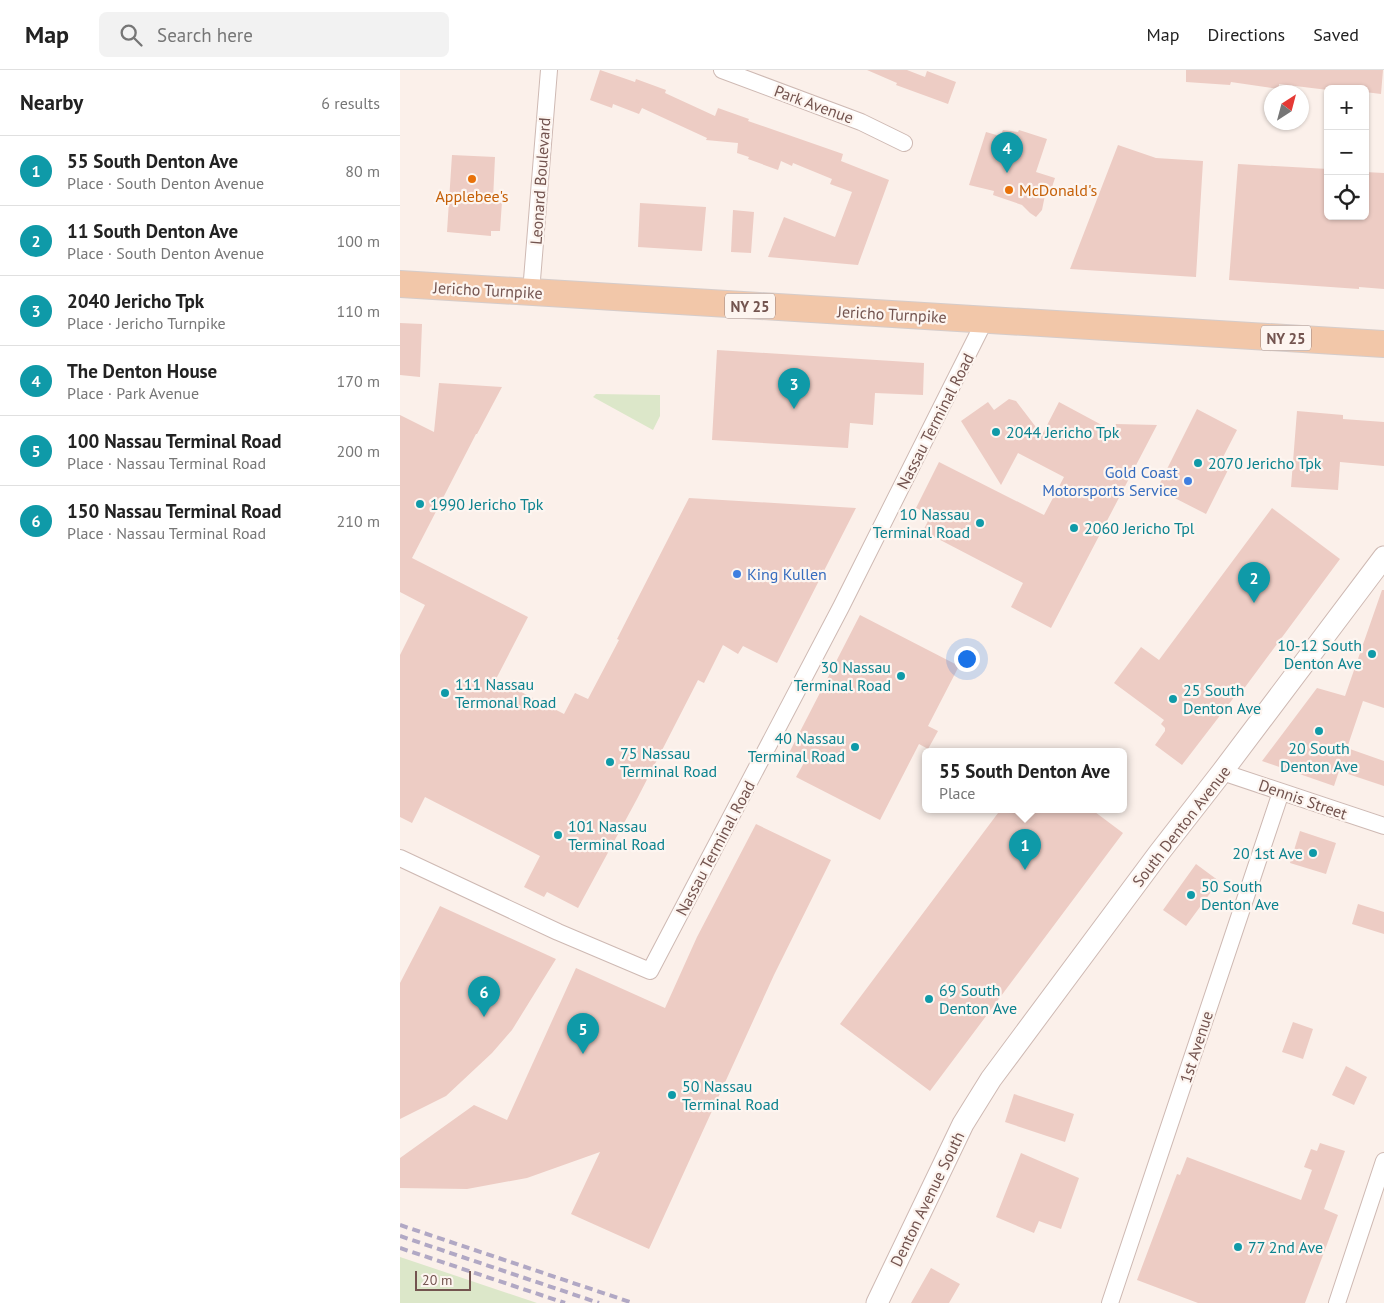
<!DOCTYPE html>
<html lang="en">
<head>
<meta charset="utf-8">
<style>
	:root { --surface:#fff; --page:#f2f2f2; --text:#222; --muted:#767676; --line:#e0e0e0; --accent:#0b8043 }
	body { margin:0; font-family:"PT Sans",sans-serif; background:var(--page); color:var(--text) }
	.controls { position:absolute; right:15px; top:15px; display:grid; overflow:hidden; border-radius:8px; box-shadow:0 1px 4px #0004 }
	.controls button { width:45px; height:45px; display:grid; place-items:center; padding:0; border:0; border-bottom:1px solid var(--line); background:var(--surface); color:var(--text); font:25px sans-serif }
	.compass { position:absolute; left:864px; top:15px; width:45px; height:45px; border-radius:50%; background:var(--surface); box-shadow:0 1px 4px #0004; rotate:36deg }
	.scale { position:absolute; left:15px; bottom:12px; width:56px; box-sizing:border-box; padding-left:5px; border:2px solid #73544f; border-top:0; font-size:14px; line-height:18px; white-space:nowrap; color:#73544f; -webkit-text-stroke:4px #fdf5f0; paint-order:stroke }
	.you { position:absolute; left:566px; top:588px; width:18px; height:18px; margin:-12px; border:4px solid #fff; border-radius:50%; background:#1a73e8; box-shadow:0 0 0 8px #1a73e833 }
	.badge { display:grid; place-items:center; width:32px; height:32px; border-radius:50%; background:var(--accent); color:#fff; font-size:16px; font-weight:700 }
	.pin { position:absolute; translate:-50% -41px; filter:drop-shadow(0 1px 2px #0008) }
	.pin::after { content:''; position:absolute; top:26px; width:18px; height:15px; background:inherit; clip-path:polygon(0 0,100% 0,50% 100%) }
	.popup { position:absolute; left:522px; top:678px; width:205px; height:65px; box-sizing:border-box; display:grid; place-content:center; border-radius:8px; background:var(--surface); filter:drop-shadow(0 1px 4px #0005); font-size:16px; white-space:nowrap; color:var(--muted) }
	.popup b { font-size:19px; color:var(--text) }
	.popup::after { content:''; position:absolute; left:50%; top:100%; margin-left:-10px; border:10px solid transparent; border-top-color:var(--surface) }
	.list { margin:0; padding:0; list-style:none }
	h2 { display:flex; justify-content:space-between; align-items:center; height:65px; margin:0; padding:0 20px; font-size:21px }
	h2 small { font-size:16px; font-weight:400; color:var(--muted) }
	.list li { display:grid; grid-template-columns:32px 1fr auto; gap:15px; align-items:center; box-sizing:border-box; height:70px; padding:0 20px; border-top:1px solid var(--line) }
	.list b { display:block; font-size:19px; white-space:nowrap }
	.list p { margin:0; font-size:16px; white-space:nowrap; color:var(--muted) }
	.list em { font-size:16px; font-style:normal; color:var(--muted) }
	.icon { flex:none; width:28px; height:28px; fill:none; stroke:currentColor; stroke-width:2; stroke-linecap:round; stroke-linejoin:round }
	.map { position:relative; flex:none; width:984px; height:1233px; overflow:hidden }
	header { display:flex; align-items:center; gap:30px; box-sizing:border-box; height:70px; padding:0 25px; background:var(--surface); border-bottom:1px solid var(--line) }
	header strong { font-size:24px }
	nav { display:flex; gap:28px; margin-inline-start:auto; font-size:18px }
	.search { width:350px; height:45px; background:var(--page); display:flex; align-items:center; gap:12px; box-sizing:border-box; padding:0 18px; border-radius:8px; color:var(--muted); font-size:19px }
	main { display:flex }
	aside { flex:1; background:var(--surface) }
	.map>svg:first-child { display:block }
	.green { fill:#dce7c9 }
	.building { fill:#edccc4 }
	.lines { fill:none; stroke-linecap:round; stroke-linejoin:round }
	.minor-casing { stroke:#ceb9b3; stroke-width:18 }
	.tertiary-casing { stroke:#ceb9b3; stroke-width:23 }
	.primary-casing { stroke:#d5ccca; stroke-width:28 }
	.minor { stroke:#fff; stroke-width:16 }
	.tertiary { stroke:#fff; stroke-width:21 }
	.primary { stroke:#f2c7a9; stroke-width:26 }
	.rail { stroke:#b1a8c4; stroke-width:4; stroke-dasharray:8 5; stroke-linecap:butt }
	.food-dot { fill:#e8710a; stroke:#fdf5f0; stroke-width:2 }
	.culture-dot { fill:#0f9aa8; stroke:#fdf5f0; stroke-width:2 }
	.shop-dot { fill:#3f7fe0; stroke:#fdf5f0; stroke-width:2 }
	.labels { text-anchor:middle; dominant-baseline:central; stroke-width:4.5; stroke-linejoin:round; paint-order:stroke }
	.shield { fill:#fdf5f0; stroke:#9c847f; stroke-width:1 }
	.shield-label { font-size:15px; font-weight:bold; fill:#73544f }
	.street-label { font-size:16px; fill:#73544f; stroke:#fdf5f0 }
	.food-label { font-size:16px; fill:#c56008; stroke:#fdf5f0; text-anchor:start }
	.culture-label { font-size:16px; fill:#0d838f; stroke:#fdf5f0; text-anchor:start }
	.shop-label { font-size:16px; fill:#366cbe; stroke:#fdf5f0; text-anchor:end }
</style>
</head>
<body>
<header>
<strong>Map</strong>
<div class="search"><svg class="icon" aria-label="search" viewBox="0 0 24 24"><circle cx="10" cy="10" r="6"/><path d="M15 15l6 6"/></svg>Search here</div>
<nav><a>Map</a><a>Directions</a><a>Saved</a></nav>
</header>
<main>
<aside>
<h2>Nearby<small>6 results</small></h2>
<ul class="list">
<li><span class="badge" style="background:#0f9aa8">1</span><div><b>55 South Denton Ave</b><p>Place · South Denton Avenue</p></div><em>80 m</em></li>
<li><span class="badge" style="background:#0f9aa8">2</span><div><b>11 South Denton Ave</b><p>Place · South Denton Avenue</p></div><em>100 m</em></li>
<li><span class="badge" style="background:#0f9aa8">3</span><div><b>2040 Jericho Tpk</b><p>Place · Jericho Turnpike</p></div><em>110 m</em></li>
<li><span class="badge" style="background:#0f9aa8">4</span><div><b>The Denton House</b><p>Place · Park Avenue</p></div><em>170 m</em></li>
<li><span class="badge" style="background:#0f9aa8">5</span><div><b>100 Nassau Terminal Road</b><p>Place · Nassau Terminal Road</p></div><em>200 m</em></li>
<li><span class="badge" style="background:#0f9aa8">6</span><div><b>150 Nassau Terminal Road</b><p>Place · Nassau Terminal Road</p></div><em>210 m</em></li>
</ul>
</aside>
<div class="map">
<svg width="984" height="1233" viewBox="0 0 984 1233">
	<rect width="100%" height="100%" fill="#fbf0ea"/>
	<path class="green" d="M 196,324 L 260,325 L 260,346 L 253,360 L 193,327 Z
		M 0,1187 L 137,1233 L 0,1233 Z"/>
	<path class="building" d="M 200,0 L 235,12 L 236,9 L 266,20 L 265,23 L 315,46 L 318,38 L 349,49 L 348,51 L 443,84 L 441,91 L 489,110 L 458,195 L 368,187 L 384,147 L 435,167 L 452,122 L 430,114 L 432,109 L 393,93 L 392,96 L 381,91 L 378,100 L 348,89 L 349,87 L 337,83 L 338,73 L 306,70 L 307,68 L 242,38 L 239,44 L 213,34 L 212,38 L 190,30 Z
		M 467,0 L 507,0 L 525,7 L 527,1 L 556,12 L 548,34 L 496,15 L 497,13 Z
		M 786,0 L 983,0 L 981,24 L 965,22 L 965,19 L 928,19 L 928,20 L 879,14 L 879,19 L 831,12 L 830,15 L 786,12 Z
		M 603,60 L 618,62 L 619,60 L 647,69 L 636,102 L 655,108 L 649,126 L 645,125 L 642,140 L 636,147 L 630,143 L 622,135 L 593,125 L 594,121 L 569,115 L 586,62 L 600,66 Z
		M 718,75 L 756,88 L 803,91 L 796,207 L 670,199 Z
		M 52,85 L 95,87 L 93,130 L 102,131 L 100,161 L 91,161 L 91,166 L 47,162 Z
		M 838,94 L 928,99 L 928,146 L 965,146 L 965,102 L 984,103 L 984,219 L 959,217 L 959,219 L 829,210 Z
		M 240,133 L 306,137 L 302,181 L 238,177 Z
		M 333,140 L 354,142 L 351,183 L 331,182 Z
		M 0,253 L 22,254 L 20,307 L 0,305 Z
		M 317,280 L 524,293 L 523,325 L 475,323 L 473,355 L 450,353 L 448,378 L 312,370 Z
		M 39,313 L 102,317 L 77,364 L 76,364 L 12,488 L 128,547 L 96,609 L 164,644 L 175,623 L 188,629 L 219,570 L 217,569 L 289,428 L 456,438 L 377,593 L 343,576 L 338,584 L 323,575 L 304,613 L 298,610 L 237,729 L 178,838 L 147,822 L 144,827 L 124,817 L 140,786 L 25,727 L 12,753 L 0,747 L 0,585 L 25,535 L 0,522 L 0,345 L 34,362 Z
		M 609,329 L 616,331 L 642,365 L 659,332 L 713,361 L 716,354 L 757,355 L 651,558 L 611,537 L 623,513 L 523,461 L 531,445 L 516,438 L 539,392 L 644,445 L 664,407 L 618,383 L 601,415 L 561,351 L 588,332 L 594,340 Z
		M 797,339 L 837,360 L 821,391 L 830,396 L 806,444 L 757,419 Z
		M 897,341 L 943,345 L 943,349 L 984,352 L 984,396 L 940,392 L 938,420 L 891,417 Z
		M 872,438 L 940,489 L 837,628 L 835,626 L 782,695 L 755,675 L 765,661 L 765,658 L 761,654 L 764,650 L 714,613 L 741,577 L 759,590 Z
		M 982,520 L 984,520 L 984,638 L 963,631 L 947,678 L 984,691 L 984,716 L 939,701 L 934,716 L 862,691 L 917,618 L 945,626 Z
		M 460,545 L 559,596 L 528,656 L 538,661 L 528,679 L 519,674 L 480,750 L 396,707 L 405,691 L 389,683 Z
		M 601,739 L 691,739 L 723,763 L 530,1021 L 440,954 Z
		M 356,754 L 431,790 L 374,905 L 249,1179 L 171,1144 L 200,1082 L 127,1108 L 67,1119 L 0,1118 L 0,1088 L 74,1035 L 107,1050 L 176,898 L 265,938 L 297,867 Z
		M 900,761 L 936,773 L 926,804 L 890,793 Z
		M 796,794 L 819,811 L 786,856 L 763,840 Z
		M 958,834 L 984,842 L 984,864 L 952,854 Z
		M 40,836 L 156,889 L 112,960 L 92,983 L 46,1026 L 0,1049 L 0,913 Z
		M 893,952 L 913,959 L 903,989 L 882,982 Z
		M 946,996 L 967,1007 L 954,1035 L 932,1025 Z
		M 614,1024 L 674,1044 L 665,1072 L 605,1052 Z
		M 920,1073 L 945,1081 L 924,1139 L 938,1145 L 905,1233 L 798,1233 L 737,1210 L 777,1104 L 780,1105 L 787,1087 L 901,1130 L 912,1100 L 904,1097 L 911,1079 L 917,1081 Z
		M 621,1083 L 679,1108 L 661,1159 L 639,1151 L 634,1163 L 596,1147 Z
		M 531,1198 L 560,1214 L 549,1233 L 511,1233 Z"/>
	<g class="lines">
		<g class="minor-casing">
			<path id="minor" d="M 322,0 L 461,52 L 504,73
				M 131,222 L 149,0
				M 822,702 L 984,756
				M 0,788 L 158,862 L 250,901 L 441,537 L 585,250
				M 710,1233 L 881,722
				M 937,1233 L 984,1091"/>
		</g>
		<g class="tertiary-casing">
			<path id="tertiary" d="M 477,1233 L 563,1054 L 591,1009 L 759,783 L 822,702 L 984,487"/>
		</g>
		<g class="primary-casing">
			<path id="primary" d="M 0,214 L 984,274"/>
		</g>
		<use href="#minor" class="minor"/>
		<use href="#tertiary" class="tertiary"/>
		<use href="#primary" class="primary"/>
		<path class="rail" d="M 0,1155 L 233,1233
			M 0,1166 L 199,1233
			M 0,1178 L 165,1233"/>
	</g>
	<g class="food-dot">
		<circle cx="72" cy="109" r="5"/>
		<circle cx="609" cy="120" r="5"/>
	</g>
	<g class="culture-dot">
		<circle cx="596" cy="362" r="5"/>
		<circle cx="798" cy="393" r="5"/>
		<circle cx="20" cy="434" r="5"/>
		<circle cx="580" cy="453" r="5"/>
		<circle cx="674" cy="458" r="5"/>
		<circle cx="972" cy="584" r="5"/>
		<circle cx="501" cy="606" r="5"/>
		<circle cx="45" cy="623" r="5"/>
		<circle cx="773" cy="629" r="5"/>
		<circle cx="919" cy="661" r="5"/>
		<circle cx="455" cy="677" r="5"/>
		<circle cx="210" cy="692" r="5"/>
		<circle cx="158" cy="765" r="5"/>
		<circle cx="913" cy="783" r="5"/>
		<circle cx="791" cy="825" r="5"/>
		<circle cx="529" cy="929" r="5"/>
		<circle cx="272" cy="1025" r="5"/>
		<circle cx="838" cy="1177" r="5"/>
	</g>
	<g class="shop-dot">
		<circle cx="788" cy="411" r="5"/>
		<circle cx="337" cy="504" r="5"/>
	</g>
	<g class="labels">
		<g class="shield">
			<rect x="325" y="223.5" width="50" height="25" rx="4"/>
			<rect x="861" y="255.5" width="50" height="25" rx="4"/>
		</g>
		<g class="shield-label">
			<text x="350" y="236">NY 25</text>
			<text x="886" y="268">NY 25</text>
		</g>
		<g class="street-label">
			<text transform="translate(414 34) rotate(20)">Park Avenue</text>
			<text transform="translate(140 111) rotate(-86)">Leonard Boulevard</text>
			<text transform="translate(88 220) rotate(3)">Jericho Turnpike</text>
			<text transform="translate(492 244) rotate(3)">Jericho Turnpike</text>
			<text transform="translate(535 351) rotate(-63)">Nassau Terminal Road</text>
			<text transform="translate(903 729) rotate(19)">Dennis Street</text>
			<text transform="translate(781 756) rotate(-52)">South Denton Avenue</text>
			<text transform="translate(315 778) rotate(-62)">Nassau Terminal Road</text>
			<text transform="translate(796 977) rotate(-72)">1st Avenue</text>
			<text transform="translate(527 1129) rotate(-64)">Denton Avenue South</text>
		</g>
		<g class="food-label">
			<text x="619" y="120">McDonald's</text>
			<text x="72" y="126" text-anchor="middle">Applebee's</text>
		</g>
		<g class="culture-label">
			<text x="606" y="362">2044 Jericho Tpk</text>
			<text x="808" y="393">2070 Jericho Tpk</text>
			<text x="30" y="434">1990 Jericho Tpk</text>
			<text x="570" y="444" text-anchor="end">10 Nassau<tspan x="570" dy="18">Terminal Road</tspan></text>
			<text x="684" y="458">2060 Jericho Tpl</text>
			<text x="962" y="575" text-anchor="end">10-12 South<tspan x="962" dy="18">Denton Ave</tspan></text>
			<text x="491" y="597" text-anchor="end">30 Nassau<tspan x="491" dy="18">Terminal Road</tspan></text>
			<text x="55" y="614">111 Nassau<tspan x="55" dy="18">Termonal Road</tspan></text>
			<text x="783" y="620">25 South<tspan x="783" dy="18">Denton Ave</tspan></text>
			<text x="445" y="668" text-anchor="end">40 Nassau<tspan x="445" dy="18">Terminal Road</tspan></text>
			<text x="919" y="678" text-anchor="middle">20 South<tspan x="919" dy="18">Denton Ave</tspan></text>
			<text x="220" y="683">75 Nassau<tspan x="220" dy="18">Terminal Road</tspan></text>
			<text x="168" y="756">101 Nassau<tspan x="168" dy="18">Terminal Road</tspan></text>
			<text x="903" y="783" text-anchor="end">20 1st Ave</text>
			<text x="801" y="816">50 South<tspan x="801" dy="18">Denton Ave</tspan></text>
			<text x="539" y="920">69 South<tspan x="539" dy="18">Denton Ave</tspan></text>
			<text x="282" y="1016">50 Nassau<tspan x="282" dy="18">Terminal Road</tspan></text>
			<text x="848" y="1177">77 2nd Ave</text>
		</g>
		<g class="shop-label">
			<text x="778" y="402">Gold Coast<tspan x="778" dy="18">Motorsports Service</tspan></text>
			<text x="347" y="504" text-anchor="start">King Kullen</text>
		</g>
	</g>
</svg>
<div class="controls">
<button>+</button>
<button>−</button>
<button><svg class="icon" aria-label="locate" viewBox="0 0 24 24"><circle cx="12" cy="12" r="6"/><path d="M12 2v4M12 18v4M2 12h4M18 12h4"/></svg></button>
</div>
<svg class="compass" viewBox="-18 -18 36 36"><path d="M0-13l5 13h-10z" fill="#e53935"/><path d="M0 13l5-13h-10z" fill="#767676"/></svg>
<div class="scale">20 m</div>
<div class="you"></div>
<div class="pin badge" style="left:625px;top:800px;background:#0f9aa8">1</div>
<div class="popup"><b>55 South Denton Ave</b>Place</div>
<div class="pin badge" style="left:854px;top:533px;background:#0f9aa8">2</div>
<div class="pin badge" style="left:394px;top:339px;background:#0f9aa8">3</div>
<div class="pin badge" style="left:607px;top:103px;background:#0f9aa8">4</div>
<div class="pin badge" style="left:183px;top:984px;background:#0f9aa8">5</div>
<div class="pin badge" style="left:84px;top:947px;background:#0f9aa8">6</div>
</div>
</main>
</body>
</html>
